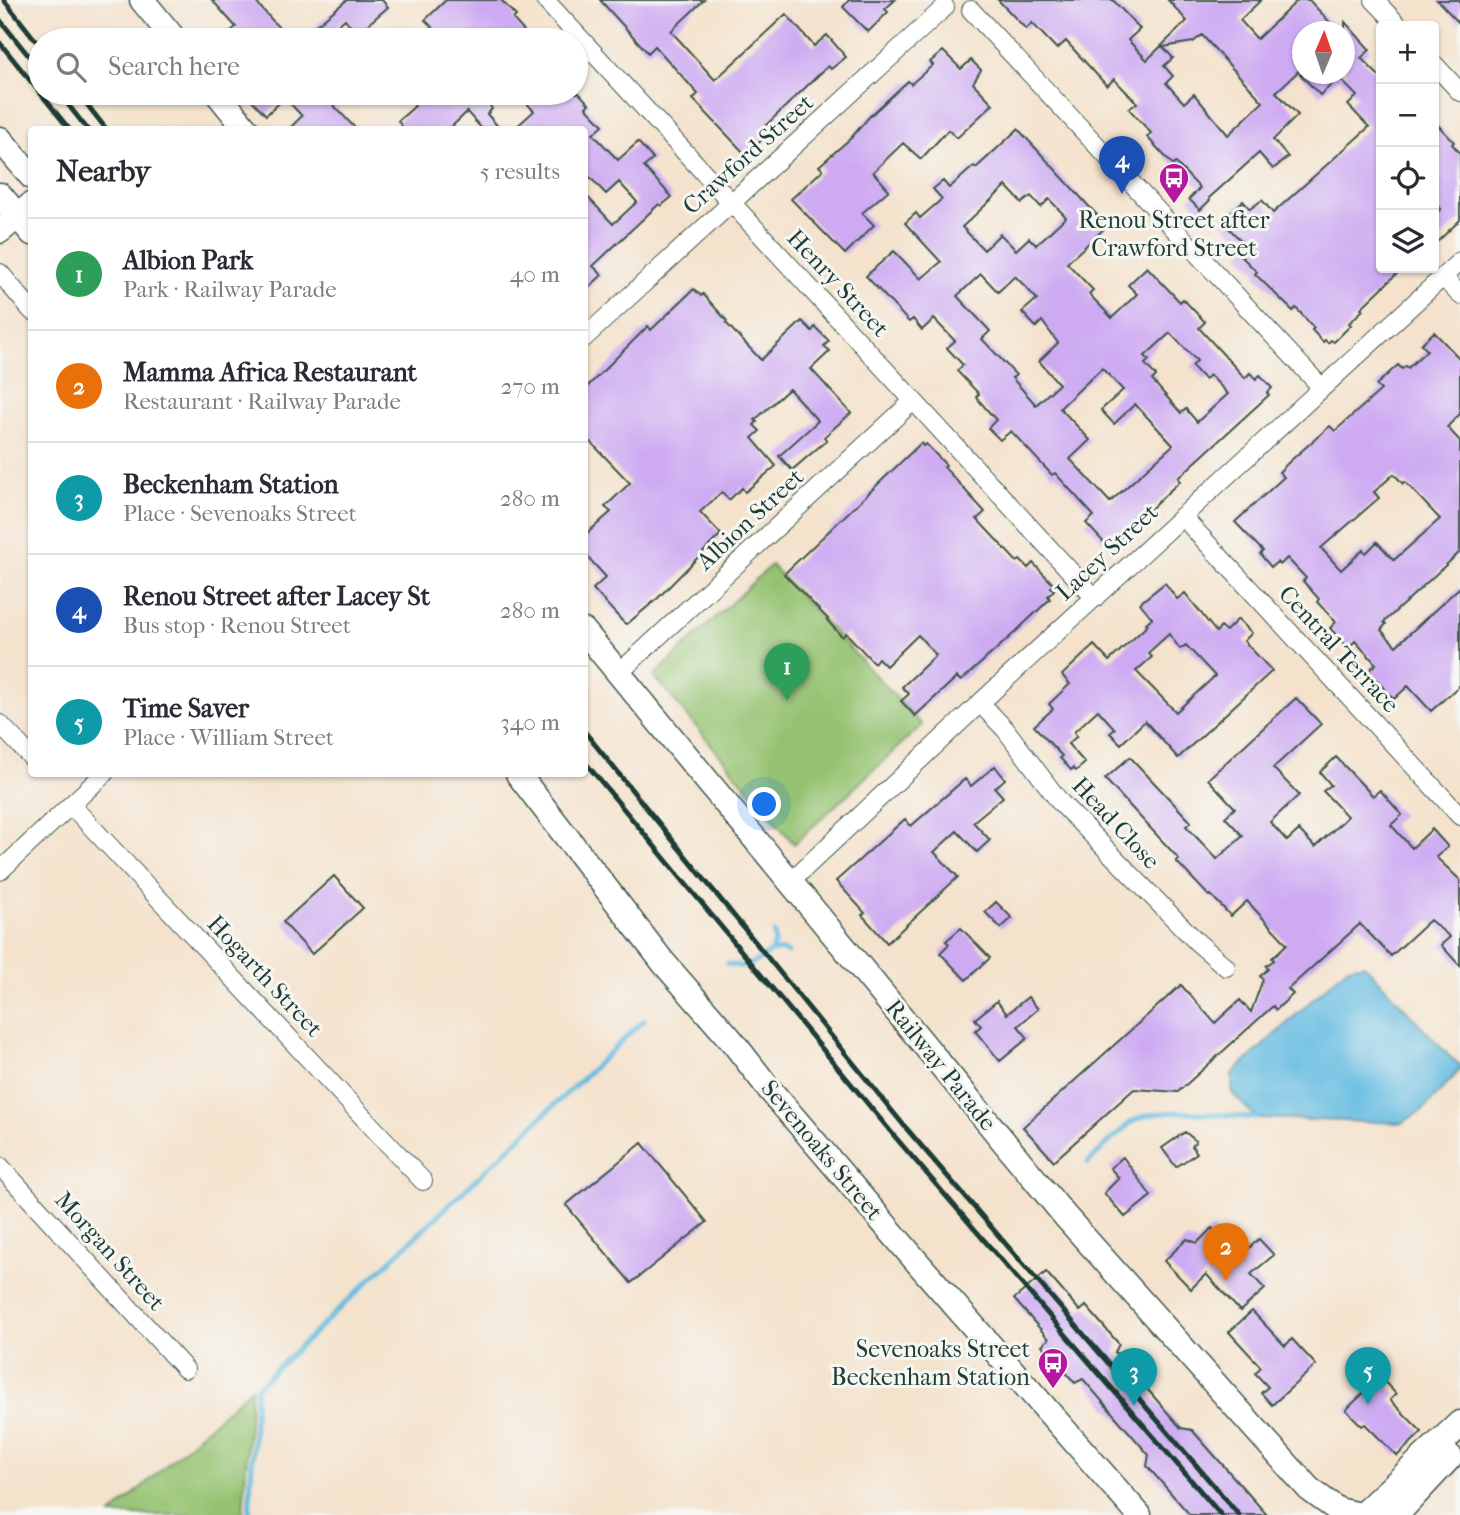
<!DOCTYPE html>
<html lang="en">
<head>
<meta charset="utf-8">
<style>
	:root { --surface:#fff; --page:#f7f7f7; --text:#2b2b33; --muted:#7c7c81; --line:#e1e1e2; --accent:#b5179e }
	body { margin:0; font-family:"IM FELL French Canon",serif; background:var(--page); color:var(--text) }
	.controls { position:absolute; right:21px; top:21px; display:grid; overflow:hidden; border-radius:7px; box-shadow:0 2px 5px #0004 }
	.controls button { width:63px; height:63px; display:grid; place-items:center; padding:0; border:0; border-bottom:2px solid var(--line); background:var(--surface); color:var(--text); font:35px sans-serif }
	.compass { position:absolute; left:1292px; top:21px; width:63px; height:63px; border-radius:50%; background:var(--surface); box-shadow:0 2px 5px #0004; rotate:2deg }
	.you { position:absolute; left:765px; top:805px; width:24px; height:24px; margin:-18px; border:5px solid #fff; border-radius:50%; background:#1a73e8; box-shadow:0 0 0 10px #1a73e833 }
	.badge { display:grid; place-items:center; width:46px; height:46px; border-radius:50%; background:var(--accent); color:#fff; font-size:23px; font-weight:700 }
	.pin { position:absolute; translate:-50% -58px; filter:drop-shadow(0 2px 4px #0008) }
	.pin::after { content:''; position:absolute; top:37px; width:24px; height:21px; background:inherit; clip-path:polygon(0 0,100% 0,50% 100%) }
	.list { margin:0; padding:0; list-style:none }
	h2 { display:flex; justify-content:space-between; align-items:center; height:91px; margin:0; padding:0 28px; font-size:30px }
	h2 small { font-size:23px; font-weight:400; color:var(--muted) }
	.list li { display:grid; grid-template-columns:46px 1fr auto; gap:21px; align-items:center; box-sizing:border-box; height:112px; padding:0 28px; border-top:2px solid var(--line) }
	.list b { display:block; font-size:26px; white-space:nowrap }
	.list p { margin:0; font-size:23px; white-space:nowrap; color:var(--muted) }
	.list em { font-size:23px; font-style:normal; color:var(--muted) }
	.icon { flex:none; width:38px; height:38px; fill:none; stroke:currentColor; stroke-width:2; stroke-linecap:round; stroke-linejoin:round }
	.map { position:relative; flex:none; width:1460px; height:1515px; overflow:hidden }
	.search { position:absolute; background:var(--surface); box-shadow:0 2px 5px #0004; left:28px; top:28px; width:560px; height:77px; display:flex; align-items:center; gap:18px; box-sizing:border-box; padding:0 24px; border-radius:38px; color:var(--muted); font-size:26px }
	.panel { position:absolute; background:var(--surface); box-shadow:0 2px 5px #0004; left:28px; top:126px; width:560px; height:651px; border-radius:7px }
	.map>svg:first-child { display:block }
	.green { fill:#94c270; stroke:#5a8052; stroke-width:2 }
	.water { fill:#63bbe1; stroke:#417c8a; stroke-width:2 }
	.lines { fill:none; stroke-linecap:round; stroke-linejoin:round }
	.stream { stroke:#63bbe1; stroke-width:5 }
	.building { fill:#cdaaf2; fill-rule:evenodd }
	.street-casing { stroke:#3f564b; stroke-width:20 }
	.secondary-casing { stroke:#3f564b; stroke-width:27 }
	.primary-casing { stroke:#3f564b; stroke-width:29 }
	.street { stroke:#fff; stroke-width:18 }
	.secondary { stroke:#fff; stroke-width:24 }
	.primary { stroke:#fff; stroke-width:26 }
	.rail { stroke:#1f3d34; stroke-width:5 }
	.labels { text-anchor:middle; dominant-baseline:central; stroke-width:6; stroke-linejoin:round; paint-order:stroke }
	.street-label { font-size:24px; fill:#1f3d34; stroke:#f6f6f2 }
	.poi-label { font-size:24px; fill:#1f3d34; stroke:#f6f6f2 }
</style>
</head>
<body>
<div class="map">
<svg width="1460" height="1515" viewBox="0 0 1460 1515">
	<rect width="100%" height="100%" fill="#f6f6f2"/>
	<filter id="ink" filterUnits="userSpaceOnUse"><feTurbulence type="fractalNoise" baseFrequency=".0143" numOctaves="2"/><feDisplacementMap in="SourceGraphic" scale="14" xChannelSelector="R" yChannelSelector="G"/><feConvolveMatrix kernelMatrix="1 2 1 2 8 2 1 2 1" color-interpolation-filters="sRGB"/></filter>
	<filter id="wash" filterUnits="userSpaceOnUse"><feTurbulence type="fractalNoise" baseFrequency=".00686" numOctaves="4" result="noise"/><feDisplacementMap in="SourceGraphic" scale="28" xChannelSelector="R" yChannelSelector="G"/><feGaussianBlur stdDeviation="1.57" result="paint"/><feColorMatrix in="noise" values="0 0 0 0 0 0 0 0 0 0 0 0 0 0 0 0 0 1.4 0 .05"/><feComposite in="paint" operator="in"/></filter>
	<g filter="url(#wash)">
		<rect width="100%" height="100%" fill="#f4e2cc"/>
		<path class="green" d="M 771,565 L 922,725 L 794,844 L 654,676 Z
			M 251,1388 L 243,1515 L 111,1515 Z"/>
		<path class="water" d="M 1364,964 L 1449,1056 L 1460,1065 L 1460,1070 L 1423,1110 L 1402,1123 L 1256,1118 L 1232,1093 L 1232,1074 L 1348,967 Z"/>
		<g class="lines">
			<path class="stream" d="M 771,951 L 775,942 L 774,933
				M 727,964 C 733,965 740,967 745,966 C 763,962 770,944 788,953
				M 1088,1163 C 1102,1149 1116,1134 1132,1122 C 1158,1104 1224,1116 1256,1118
				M 249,1515 L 256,1388 L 644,1020"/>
		</g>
		<g id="blocks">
			<path class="building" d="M 212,0 L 254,0 L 290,40 L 221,40 L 236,27 Z
				M 347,0 L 382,0 L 388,7 L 357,34 L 345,19 L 324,37 L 315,26 Z
				M 446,0 L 501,0 L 516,16 L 513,19 L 532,40 L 445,40 L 425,20 Z
				M 600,0 L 704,0 L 671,31 L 715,80 L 786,14 L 814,46 L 827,35 L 846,57 L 831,69 L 828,66 L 764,127 L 769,133 L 746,155 L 693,99 L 698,94 L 655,46 L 648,53 Z
				M 849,0 L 895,0 L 885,9 L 888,12 L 868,32 L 843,7 Z
				M 998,0 L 1113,0 L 1140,29 L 1128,40 L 1147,60 L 1187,21 L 1168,0 L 1261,0 L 1240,20 L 1257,39 L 1298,0 L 1309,0 L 1339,32 L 1303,32 L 1303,67 L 1276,92 L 1298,115 L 1273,140 L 1288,157 L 1273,169 L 1259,153 L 1209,198 L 1210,200 L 1200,210 L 1189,199 L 1200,188 L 1176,163 L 1173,165 L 1147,137 L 1151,133 L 1129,109 L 1137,103 L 1114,79 L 1107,86 L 1066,41 L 1057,49 L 1032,23 L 1026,29 ZM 1202,35 L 1263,102 L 1228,135 L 1194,94 L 1184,103 L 1166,83 L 1173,76 L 1164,66 L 1173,58 L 1163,47 L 1193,42 Z
				M 1437,0 L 1460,0 L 1460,24 Z
				M 1345,22 L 1370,50 L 1361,58 L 1381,78 L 1381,268 L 1403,268 L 1361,308 L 1363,310 L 1349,323 L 1351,325 L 1334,342 L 1331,340 L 1328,343 L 1325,340 L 1323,342 L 1312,330 L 1314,328 L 1296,308 L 1293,311 L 1255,274 L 1257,272 L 1239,254 L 1247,247 L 1222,221 L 1243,201 L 1250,209 L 1262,200 L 1273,213 L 1369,127 L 1348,105 L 1357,96 L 1339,78 L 1320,95 L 1300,74 L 1345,74 Z
				M 943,51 L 961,69 L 971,60 L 981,70 L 973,83 L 993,104 L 957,138 L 948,130 L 921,159 L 903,143 L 873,172 L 889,190 L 862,213 L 874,225 L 845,254 L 791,199 L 823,170 L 819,166 L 851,138 L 869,117 L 908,81 L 911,84 L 933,65 L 930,62 Z
				M 245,93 L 322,93 L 357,130 L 288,130 L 302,116 L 285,98 L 266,115 Z
				M 405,93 L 504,93 L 490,106 L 492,109 L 487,114 L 501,130 L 483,130 L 467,112 L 448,130 L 405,130 L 398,121 L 415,106 Z
				M 517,93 L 579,93 L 589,104 L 586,107 L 603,125 L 593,134 L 618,160 L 638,142 L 653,159 L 644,167 L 672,197 L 661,206 L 659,204 L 593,266 L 602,275 L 584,292 L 584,193 L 613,224 L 637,202 L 619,182 L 606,194 L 584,171 L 584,130 L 513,130 L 534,111 Z
				M 1434,121 L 1454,142 L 1452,144 L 1460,153 L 1460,220 L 1434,245 L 1434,216 L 1441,209 L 1434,201 Z
				M 1018,129 L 1107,226 L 1067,263 L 1093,290 L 1089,294 L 1112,318 L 1137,294 L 1128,285 L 1147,267 L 1180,302 L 1183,299 L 1205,322 L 1199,328 L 1245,378 L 1250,373 L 1256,379 L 1260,375 L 1272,388 L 1267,393 L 1269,395 L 1178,478 L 1180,481 L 1113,545 L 1111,543 L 1107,546 L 1086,523 L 1094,516 L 1055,473 L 1052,475 L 1011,431 L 1000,440 L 988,428 L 996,420 L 976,397 L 979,394 L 957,371 L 963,365 L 947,348 L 955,341 L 934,319 L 922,330 L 913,319 L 909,322 L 866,276 L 894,251 L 921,279 L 941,262 L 905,223 L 916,213 L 920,218 L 942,199 L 933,189 L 943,181 L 949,188 L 974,166 L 976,168 ZM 1006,186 L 1022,203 L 1031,196 L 1041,207 L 1049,199 L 1066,217 L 1036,245 L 1029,238 L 1016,250 L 1000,234 L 984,250 L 962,227 ZM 981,274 L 998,292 L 1015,276 L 1037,299 L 1022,312 L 1036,327 L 1042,321 L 1058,343 L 1039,361 L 1059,384 L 1036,405 L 1012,378 L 1016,375 L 982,339 L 990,331 L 957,296 ZM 1170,333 L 1197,361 L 1192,366 L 1205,380 L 1210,375 L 1228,394 L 1197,422 L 1186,409 L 1181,413 L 1152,380 L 1156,376 L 1145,364 L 1149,360 L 1145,356 ZM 1102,368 L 1123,390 L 1101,410 L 1114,424 L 1135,404 L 1173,445 L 1110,502 L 1070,459 L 1090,440 L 1060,408 Z
				M 694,289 L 701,296 L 703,294 L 727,321 L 726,323 L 761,360 L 802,321 L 812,331 L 815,327 L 829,341 L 824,346 L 830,351 L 811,369 L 851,413 L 824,437 L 827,440 L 792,470 L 779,456 L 818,421 L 789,389 L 755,420 L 757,422 L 754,425 L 760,431 L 752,438 L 776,466 L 745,492 L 742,488 L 729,500 L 722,492 L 700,512 L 721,534 L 658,598 L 627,624 L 624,623 L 593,589 L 606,577 L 584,553 L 584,536 L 611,512 L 605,507 L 630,483 L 584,435 L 584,390 L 648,326 L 651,330 Z
				M 1434,332 L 1460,359 L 1460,414 L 1447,427 L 1460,441 L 1460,552 L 1384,622 L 1386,624 L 1381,630 L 1396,646 L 1460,587 L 1460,685 L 1431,711 L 1408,686 L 1394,699 L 1368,671 L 1376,664 L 1355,641 L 1348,648 L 1330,628 L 1336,622 L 1317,602 L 1319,599 L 1303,581 L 1306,578 L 1287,558 L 1280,565 L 1277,562 L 1271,567 L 1260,554 L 1263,551 L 1235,522 L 1284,477 L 1279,472 L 1290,461 L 1330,426 L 1335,431 L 1381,390 L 1376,385 L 1398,365 L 1402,369 L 1406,366 L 1408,368 L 1427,350 L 1421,344 ZM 1394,474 L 1403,484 L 1405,482 L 1440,519 L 1394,560 L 1377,542 L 1366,553 L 1363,550 L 1341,570 L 1321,548 L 1379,498 L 1374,492 Z
				M 921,443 L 923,446 L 926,444 L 946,465 L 944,467 L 985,512 L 977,519 L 1017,562 L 1020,560 L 1028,568 L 1033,563 L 1054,585 L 1051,587 L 1054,590 L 1048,596 L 1050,599 L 1011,636 L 961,681 L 957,677 L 915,716 L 901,701 L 909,694 L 902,687 L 936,655 L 918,635 L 886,666 L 878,658 L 874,663 L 846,633 L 842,637 L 827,620 L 828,619 L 784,574 Z
				M 1165,583 L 1177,599 L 1185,593 L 1216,632 L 1221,627 L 1226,631 L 1238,619 L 1252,633 L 1244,641 L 1272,671 L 1178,758 L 1145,721 L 1121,744 L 1110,733 L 1115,729 L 1098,710 L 1074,732 L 1077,736 L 1068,744 L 1085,763 L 1076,771 L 1073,768 L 1071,770 L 1060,758 L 1062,756 L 1034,726 L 1053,709 L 1049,704 L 1070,684 L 1062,675 L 1094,645 L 1109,661 L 1148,625 L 1146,623 L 1152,618 L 1140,603 ZM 1169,634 L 1180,649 L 1186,645 L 1215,676 L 1176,712 L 1136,671 L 1152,657 L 1148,653 Z
				M 1296,698 L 1321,724 L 1273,768 L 1299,795 L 1270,822 L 1287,841 L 1299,830 L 1315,847 L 1344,820 L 1347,816 L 1323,791 L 1331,785 L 1320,772 L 1336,757 L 1373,796 L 1380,790 L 1402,815 L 1391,825 L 1412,848 L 1432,829 L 1448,847 L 1436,857 L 1460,880 L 1460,966 L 1441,945 L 1450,937 L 1430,920 L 1391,956 L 1360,924 L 1288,989 L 1293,994 L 1276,1010 L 1273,1006 L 1178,1092 L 1134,1089 L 1054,1161 L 1023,1127 L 1181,985 L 1215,1023 L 1240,1000 L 1251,1012 L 1263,979 L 1260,976 L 1268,969 L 1266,966 L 1274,960 L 1272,958 L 1287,944 L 1247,901 L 1231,916 L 1211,895 L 1209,896 L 1176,861 L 1179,859 L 1105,779 L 1130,757 L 1191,822 L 1186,826 L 1217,859 L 1243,836 L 1225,817 L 1235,808 L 1208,779 Z
				M 995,766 L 1005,779 L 995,788 L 1003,797 L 973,822 L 990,840 L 977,852 L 957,831 L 934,852 L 958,877 L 887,943 L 862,915 L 865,913 L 836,881 L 905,819 L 911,826 L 965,779 L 971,786 Z
				M 334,876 L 363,908 L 312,954 L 283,922 Z
				M 996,902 L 1012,918 L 1001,928 L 985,912 Z
				M 961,928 L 990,958 L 966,980 L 940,953 L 949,944 L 946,941 Z
				M 1028,997 L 1038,1009 L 1018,1026 L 1028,1038 L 1000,1061 L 975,1031 L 981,1026 L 975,1019 L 997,1001 L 1007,1014 Z
				M 1185,1132 L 1196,1141 L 1192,1146 L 1197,1153 L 1176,1167 L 1162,1148 Z
				M 642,1143 L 707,1222 L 631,1283 L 566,1205 Z
				M 1123,1157 L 1151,1196 L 1125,1217 L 1104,1193 L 1119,1178 L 1110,1168 Z
				M 1212,1228 L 1239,1257 L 1259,1239 L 1274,1255 L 1251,1274 L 1265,1289 L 1240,1311 L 1206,1274 L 1191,1289 L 1164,1261 L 1187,1239 L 1197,1243 Z
				M 1046,1272 L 1080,1311 L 1086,1306 L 1119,1344 L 1115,1352 L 1181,1428 L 1192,1430 L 1267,1515 L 1190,1515 L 1147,1466 L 1149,1455 L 1083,1379 L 1075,1383 L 1042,1345 L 1049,1339 L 1014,1299 Z
				M 1252,1311 L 1285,1346 L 1292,1339 L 1316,1365 L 1272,1405 L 1261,1393 L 1268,1387 L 1255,1373 L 1261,1367 L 1229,1332 Z
				M 1380,1377 L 1396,1394 L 1390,1400 L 1422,1432 L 1397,1456 L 1365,1424 L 1362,1426 L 1346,1410 Z"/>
		</g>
	</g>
	<g filter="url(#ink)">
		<use href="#blocks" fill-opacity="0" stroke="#3f564b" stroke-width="2"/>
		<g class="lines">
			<g class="street-casing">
				<path id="street" d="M 545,0 L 1095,598
					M 1374,0 L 1399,26
					M 971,10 L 1322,388
					M 1434,64 L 1460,92
					M 0,273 L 32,311
					M 1443,277 L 1460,295
					M 584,338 L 945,7
					M 1182,516 L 1460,816
					M 620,672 L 913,401
					M 980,703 L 1005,729 L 1060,802 L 1197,942 L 1226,967
					M 0,724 L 32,758
					M 71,805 L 423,1181
					M 0,871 L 104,774
					M 791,881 L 980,703 L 1460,261
					M 0,1166 L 185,1369"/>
			</g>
			<g class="secondary-casing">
				<path id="secondary" d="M 142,0 L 175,40
					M 217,93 L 247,130
					M 0,139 L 32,177
					M 0,195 L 32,233
					M 0,231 L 32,204
					M 584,631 L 1065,1216 L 1309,1489 L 1338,1510 L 1359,1515
					M 518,774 L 663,962 L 732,1041 L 770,1090 L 917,1262 L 1139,1515"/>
			</g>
			<g class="primary-casing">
				<path id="primary" d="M 1363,1515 L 1460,1424
					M 1395,1515 L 1449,1457"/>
			</g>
			<use href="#street" class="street"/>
			<use href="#secondary" class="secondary"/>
			<use href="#primary" class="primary"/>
			<path class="rail" d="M 4,0 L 40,46
				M 0,20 L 40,70
				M 0,43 L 70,130
				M 59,93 L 88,130
				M 78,93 L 107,130
				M 584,731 L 906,1128 L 1239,1515
				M 584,761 L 896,1138 L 1221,1515"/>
		</g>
	</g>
	<defs>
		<g id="bus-pin" transform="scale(1.575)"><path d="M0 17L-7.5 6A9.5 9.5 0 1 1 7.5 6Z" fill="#b5179e" stroke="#f6f6f2"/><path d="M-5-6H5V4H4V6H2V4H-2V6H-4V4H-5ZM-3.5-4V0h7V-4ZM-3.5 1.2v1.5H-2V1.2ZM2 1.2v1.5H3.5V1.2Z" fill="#fff"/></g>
	</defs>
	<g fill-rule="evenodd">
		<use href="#bus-pin" x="1174" y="178"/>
		<use href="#bus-pin" x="1053" y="1363"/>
	</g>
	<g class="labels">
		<g class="street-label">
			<text transform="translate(748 154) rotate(-42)">Crawford Street</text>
			<text transform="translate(838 283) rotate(47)">Henry Street</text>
			<text transform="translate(750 519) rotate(-43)">Albion Street</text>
			<text transform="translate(1107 552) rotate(-43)">Lacey Street</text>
			<text transform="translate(1339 649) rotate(47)">Central Terrace</text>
			<text transform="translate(1116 823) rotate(47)">Head Close</text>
			<text transform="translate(265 976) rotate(47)">Hogarth Street</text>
			<text transform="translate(941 1065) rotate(51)">Railway Parade</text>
			<text transform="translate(822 1150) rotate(50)">Sevenoaks Street</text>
			<text transform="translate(110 1251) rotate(48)">Morgan Street</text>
		</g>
		<g class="poi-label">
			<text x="1174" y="220">Renou Street after<tspan x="1174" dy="28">Crawford Street</tspan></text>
			<text x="1030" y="1349" text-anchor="end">Sevenoaks Street<tspan x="1030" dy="28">Beckenham Station</tspan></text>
		</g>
	</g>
</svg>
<div class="controls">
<button>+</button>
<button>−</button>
<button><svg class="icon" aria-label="locate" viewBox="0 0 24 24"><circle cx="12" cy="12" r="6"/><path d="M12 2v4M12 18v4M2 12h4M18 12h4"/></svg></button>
<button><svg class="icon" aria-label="layers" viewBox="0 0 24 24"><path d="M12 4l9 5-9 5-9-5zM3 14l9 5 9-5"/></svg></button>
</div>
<svg class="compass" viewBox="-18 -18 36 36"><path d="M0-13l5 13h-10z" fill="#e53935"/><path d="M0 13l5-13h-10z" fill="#7c7c81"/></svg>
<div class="you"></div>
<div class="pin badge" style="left:787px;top:701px;background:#2e9e5b">1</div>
<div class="pin badge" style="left:1226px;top:1281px;background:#e8710a">2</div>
<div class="pin badge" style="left:1134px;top:1406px;background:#0f9aa8">3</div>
<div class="pin badge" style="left:1122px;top:194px;background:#1a4fb4">4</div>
<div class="pin badge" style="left:1368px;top:1405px;background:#0f9aa8">5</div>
<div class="search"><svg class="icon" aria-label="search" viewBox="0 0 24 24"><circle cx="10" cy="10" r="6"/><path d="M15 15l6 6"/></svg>Search here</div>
<section class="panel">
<h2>Nearby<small>5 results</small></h2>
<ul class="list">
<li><span class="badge" style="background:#2e9e5b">1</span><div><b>Albion Park</b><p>Park · Railway Parade</p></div><em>40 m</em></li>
<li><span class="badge" style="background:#e8710a">2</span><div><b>Mamma Africa Restaurant</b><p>Restaurant · Railway Parade</p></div><em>270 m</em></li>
<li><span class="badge" style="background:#0f9aa8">3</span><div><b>Beckenham Station</b><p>Place · Sevenoaks Street</p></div><em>280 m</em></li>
<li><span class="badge" style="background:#1a4fb4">4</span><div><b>Renou Street after Lacey St</b><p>Bus stop · Renou Street</p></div><em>280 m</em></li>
<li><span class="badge" style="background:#0f9aa8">5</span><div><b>Time Saver</b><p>Place · William Street</p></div><em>340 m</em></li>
</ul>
</section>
</div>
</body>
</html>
